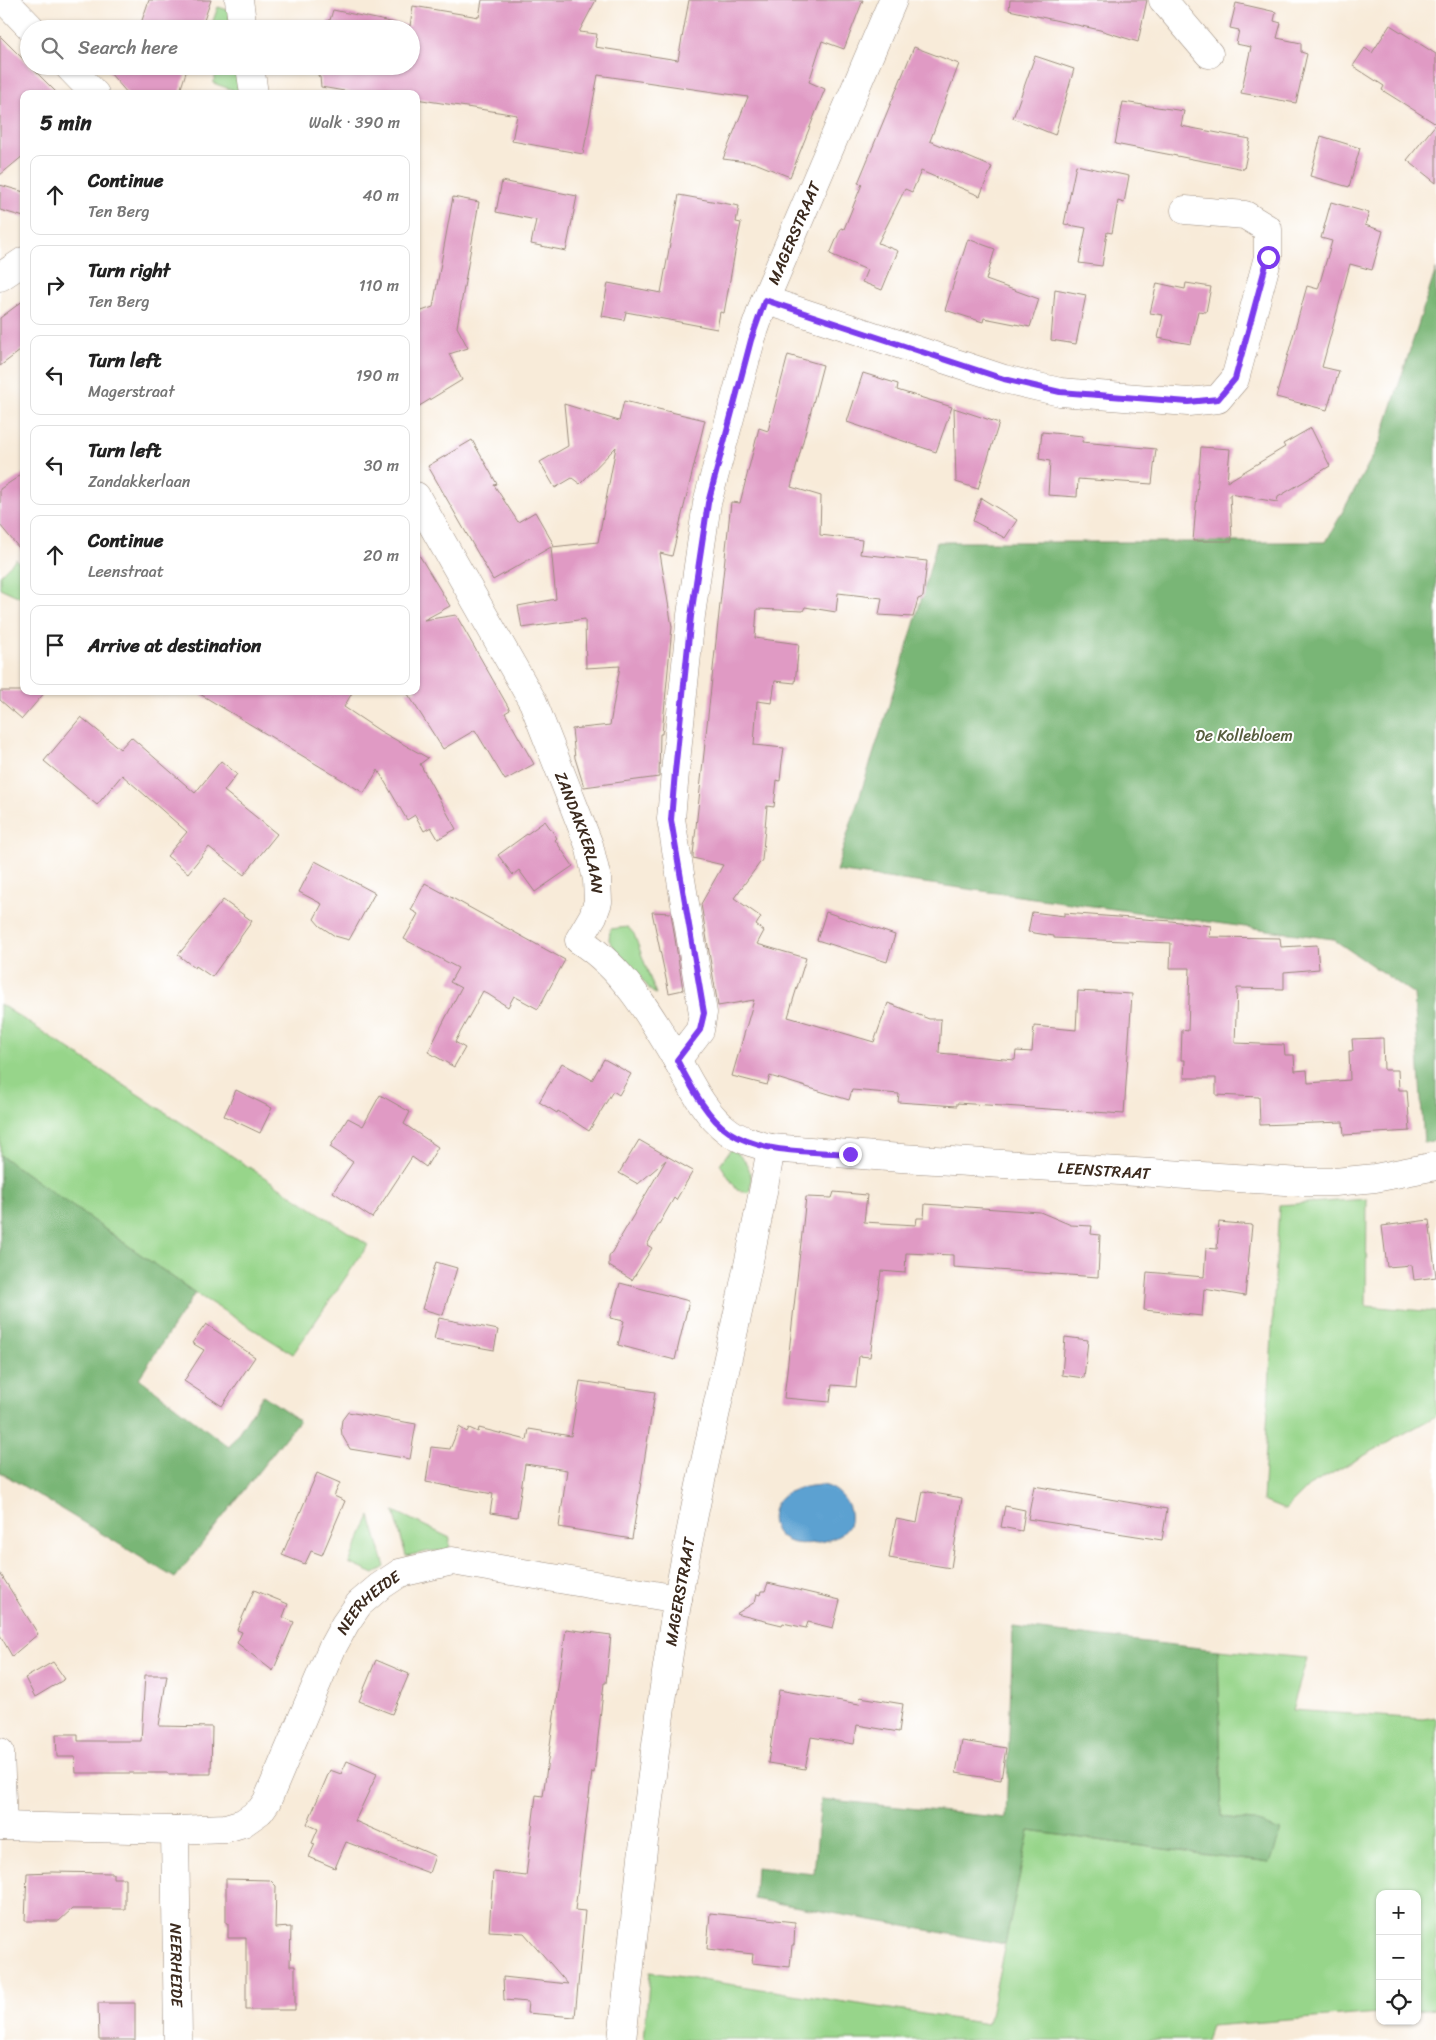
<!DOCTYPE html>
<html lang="en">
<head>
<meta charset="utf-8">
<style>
	:root { --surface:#fff; --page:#f2f2f2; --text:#222; --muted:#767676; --line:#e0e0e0 }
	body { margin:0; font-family:Sriracha,sans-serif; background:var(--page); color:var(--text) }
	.controls { position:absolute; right:15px; bottom:15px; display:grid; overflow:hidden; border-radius:10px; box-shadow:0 1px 4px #0004 }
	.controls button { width:45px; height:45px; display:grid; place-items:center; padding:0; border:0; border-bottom:1px solid var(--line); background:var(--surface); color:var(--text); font:25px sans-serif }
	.stop { position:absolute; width:15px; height:15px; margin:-11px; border:4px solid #7c3aed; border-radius:50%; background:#fff }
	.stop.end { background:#7c3aed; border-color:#fff; box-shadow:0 1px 5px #0008 }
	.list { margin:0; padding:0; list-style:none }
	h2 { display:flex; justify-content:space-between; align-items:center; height:65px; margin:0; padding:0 20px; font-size:21px }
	h2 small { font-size:16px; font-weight:400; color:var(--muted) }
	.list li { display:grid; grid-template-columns:32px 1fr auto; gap:15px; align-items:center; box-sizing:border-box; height:80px; margin:0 10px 10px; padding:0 10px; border:1px solid var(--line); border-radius:10px }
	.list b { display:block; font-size:19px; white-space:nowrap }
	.list p { margin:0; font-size:16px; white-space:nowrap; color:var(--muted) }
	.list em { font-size:16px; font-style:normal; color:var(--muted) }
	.icon { flex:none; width:28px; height:28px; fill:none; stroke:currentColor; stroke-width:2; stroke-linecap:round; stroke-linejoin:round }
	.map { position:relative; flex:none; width:1436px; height:2040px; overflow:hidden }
	.search { position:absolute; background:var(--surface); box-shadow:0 1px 4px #0004; left:20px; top:20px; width:400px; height:55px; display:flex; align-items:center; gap:12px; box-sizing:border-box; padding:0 18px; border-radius:28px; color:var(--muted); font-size:19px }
	.panel { position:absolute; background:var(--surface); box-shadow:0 1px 4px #0004; left:20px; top:90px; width:400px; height:605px; border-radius:10px }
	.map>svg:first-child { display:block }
	.green { fill:#97d58a; stroke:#698054 }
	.forest { fill:#79b676; stroke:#5a704a }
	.water { fill:#5ca1d1; stroke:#4c6678 }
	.building { fill:#e09ac4 }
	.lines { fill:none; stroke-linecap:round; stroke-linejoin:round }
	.minor-casing { stroke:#9a8a7c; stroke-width:29 }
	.tertiary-casing { stroke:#9a8a7c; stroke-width:29 }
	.minor { stroke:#fff; stroke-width:28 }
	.tertiary { stroke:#fff; stroke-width:28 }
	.route { stroke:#7c3aed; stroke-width:6 }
	.labels { text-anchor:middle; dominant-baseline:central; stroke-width:4; stroke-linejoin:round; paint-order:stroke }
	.street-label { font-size:16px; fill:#3b2a1e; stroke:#fff }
	.park-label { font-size:16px; fill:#575d3e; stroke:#fff }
</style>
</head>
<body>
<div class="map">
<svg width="1436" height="2040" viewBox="0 0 1436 2040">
	<rect width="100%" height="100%" fill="#fff"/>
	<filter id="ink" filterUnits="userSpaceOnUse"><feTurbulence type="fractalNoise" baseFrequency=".02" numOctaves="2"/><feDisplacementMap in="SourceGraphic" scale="10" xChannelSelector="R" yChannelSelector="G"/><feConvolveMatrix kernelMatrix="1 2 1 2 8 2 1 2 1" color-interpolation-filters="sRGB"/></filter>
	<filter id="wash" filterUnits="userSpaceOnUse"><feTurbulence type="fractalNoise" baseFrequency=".0096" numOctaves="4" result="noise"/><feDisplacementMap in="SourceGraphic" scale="20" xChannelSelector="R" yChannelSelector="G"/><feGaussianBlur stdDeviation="1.12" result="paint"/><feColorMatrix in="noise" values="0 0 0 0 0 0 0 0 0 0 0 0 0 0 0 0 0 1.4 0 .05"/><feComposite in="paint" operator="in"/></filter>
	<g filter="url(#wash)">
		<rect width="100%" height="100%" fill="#f8ebd9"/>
		<path class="green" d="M 218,7 L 228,10 L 232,29 L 210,29 Z
			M 226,66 C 241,67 240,81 243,94 L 232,94 L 233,90 L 213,83 L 217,71 Z
			M 16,559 L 24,569 L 24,599 L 0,588 L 0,575 Z
			M 628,927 L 634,934 L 656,994 L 652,992 L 636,972 L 615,949 L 609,940 L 610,929 Z
			M 0,1004 L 368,1245 L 293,1354 L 195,1293 L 0,1155 Z
			M 731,1149 C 747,1159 755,1173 749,1193 L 737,1190 L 720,1164 Z
			M 1367,1199 L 1366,1306 L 1436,1312 L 1436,1416 L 1309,1486 L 1285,1510 L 1263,1501 L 1279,1205 Z
			M 394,1511 L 450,1538 L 449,1551 L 431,1551 L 406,1556 Z
			M 370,1516 L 385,1567 L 374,1574 L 349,1563 Z
			M 1218,1650 L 1307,1658 L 1292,1710 L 1423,1719 L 1436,1717 L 1436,2008 L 1417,2010 L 1417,1894 L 1380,1894 L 1380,2013 L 1210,2026 L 1205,2040 L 644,2040 L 650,1972 L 988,2024 L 1029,1831 L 1270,1863 L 1252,1821 L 1222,1817 Z"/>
		<path class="forest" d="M 1436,269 L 1436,1140 L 1424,1143 L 1414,994 L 1333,939 L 836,871 C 870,761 908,653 937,542 L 1326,542 L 1380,443 Z
			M 0,1155 L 195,1293 L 139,1378 L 229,1447 L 263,1395 L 299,1420 L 175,1578 L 0,1472 Z
			M 1013,1627 L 1218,1650 L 1222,1817 L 1252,1821 L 1281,1831 L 1270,1863 L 1029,1831 L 1005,1944 L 754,1899 L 756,1867 L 814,1873 L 821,1799 L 1006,1818 Z"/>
		<path class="water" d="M 822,1485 C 838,1487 853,1504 850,1521 C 849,1531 838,1537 829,1540 C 810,1545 779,1549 773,1524 C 771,1518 773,1508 777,1502 C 786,1488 808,1486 822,1485 Z"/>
		<g id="blocks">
			<path class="building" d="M 149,0 L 211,0 L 201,29 L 139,29 Z
				M 482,0 L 596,0 L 579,32 L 597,34 L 595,47 L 678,60 L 689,0 L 863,0 L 844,49 L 822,41 L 809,82 L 825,89 L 790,177 L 755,163 L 723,159 L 748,97 L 598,75 L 583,154 L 512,141 L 517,115 L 416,99 L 416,94 L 362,94 L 321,87 L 320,77 L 318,76 L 320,66 L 411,66 L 411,29 L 326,29 L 328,20 L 330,20 L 333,10 L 410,26 L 413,6 L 479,17 Z
				M 1010,0 L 1147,0 L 1138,42 L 1100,30 L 1009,10 Z
				M 1236,3 L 1276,12 L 1274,21 L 1281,23 L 1277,38 L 1301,43 L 1301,52 L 1307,54 L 1296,103 L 1241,93 L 1251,47 L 1236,44 L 1239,30 L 1230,28 Z
				M 1390,25 L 1436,54 L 1436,183 L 1407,160 L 1436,124 L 1382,90 L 1384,86 L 1353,66 L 1365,48 L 1372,53 Z
				M 0,36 L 58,94 L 24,94 L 24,155 L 0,175 Z
				M 914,47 L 959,64 L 930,141 L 992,167 L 980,196 L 921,171 L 912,192 L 905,189 L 878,243 L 898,251 L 882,290 L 862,282 L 867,270 L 830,254 L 841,228 L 844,229 L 862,184 L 858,183 Z
				M 1035,56 L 1074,69 L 1055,135 L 1013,118 Z
				M 104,66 L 188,66 L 179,94 L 128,94 Z
				M 1123,102 L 1184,111 L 1181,126 L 1250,139 L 1244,169 L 1115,144 Z
				M 1321,136 L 1360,148 L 1349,187 L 1310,176 Z
				M 1076,165 L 1129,176 L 1124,203 L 1118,201 L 1112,233 L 1107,232 L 1102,266 L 1079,263 L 1086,228 L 1064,224 Z
				M 502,181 L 577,196 L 566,251 L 531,244 L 536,220 L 496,212 Z
				M 0,185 L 24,192 L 24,217 L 0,210 Z
				M 679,195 L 739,206 L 736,222 L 741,223 L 735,252 L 724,313 L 720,312 L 717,329 L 626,312 L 624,320 L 602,316 L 608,283 L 661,293 Z
				M 453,197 L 479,202 L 457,327 L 468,348 L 449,354 L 462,380 L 416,408 L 416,313 L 433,307 Z
				M 1331,202 L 1369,213 L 1365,225 L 1383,231 L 1372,270 L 1350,264 L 1322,367 L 1339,371 L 1327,410 L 1276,397 L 1307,286 L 1318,289 L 1332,241 L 1321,238 Z
				M 968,239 L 995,249 L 986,280 L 1039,299 L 1030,327 L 984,318 L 983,322 L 945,310 Z
				M 1157,283 L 1185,289 L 1186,283 L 1211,287 L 1206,312 L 1198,311 L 1191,344 L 1158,338 L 1163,315 L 1150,313 Z
				M 1055,289 L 1086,295 L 1076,344 L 1051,340 Z
				M 24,300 L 24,348 L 0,366 L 0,318 Z
				M 788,355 L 823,365 L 791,487 L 821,496 L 820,535 L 862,540 L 860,554 L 927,561 L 923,597 L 918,599 L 913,617 L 879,615 L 882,598 L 838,593 L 836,612 L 805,607 L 803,611 L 757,609 L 755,638 L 799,644 L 795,683 L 775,681 L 772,703 L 757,701 L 754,745 L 784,748 L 782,761 L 780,781 L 777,780 L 774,807 L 767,806 L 762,860 L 734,898 L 761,917 L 756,925 L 764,931 L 757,944 L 806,958 L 788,1017 L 874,1042 L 888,1003 L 929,1019 L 941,1019 L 939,1053 L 1015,1060 L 1016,1051 L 1032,1052 L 1034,1026 L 1076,1030 L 1078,991 L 1132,994 L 1124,1114 L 957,1103 L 957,1106 L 898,1102 L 899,1094 L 852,1090 L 849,1100 L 770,1076 L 767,1085 L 732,1076 L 754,1000 L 718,1006 L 701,904 L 723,865 L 693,858 L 693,855 L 731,502 L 740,503 L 759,428 L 768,431 Z
				M 863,373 L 898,384 L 897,390 L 952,407 L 936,452 L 847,422 Z
				M 624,401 L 705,420 L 672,556 L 660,553 L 672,627 L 662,734 L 660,734 L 659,777 L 584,787 L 575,758 L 572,729 L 610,725 L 620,666 L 586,668 L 585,619 L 522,628 L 518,606 L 556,599 L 551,547 L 493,580 L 428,466 L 472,440 L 497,484 L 494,485 L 518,522 L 535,512 L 554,545 L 552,547 L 598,542 L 616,447 L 580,484 L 572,478 L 555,488 L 540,462 L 568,446 L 564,404 L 619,421 Z
				M 954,408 L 999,423 L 978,489 L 956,482 Z
				M 1311,428 L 1330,466 L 1278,497 L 1277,502 L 1230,494 L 1232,541 L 1193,541 L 1201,447 L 1230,449 L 1227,482 L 1285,447 L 1283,444 Z
				M 1042,432 L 1083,436 L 1082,442 L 1156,449 L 1152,484 L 1078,479 L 1077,497 L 1048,495 L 1050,461 L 1039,459 Z
				M 24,473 L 24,554 L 0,525 L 0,489 Z
				M 981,498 L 1017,520 L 1005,538 L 973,521 Z
				M 416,550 L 450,606 L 424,620 L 456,615 L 510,710 L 505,713 L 534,764 L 505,780 L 475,730 L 443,749 L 406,691 L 416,691 Z
				M 0,691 L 46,691 L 22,719 L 0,700 Z
				M 195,691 L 353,691 L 344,707 L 380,731 L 428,758 L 420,764 L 456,829 L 438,839 L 431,827 L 424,831 L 415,815 L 407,820 L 378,770 L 364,793 Z
				M 81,717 L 120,749 L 131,737 L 195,793 L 221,761 L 237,774 L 224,791 L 277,834 L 244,875 L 209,847 L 188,873 L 167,856 L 187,832 L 122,775 L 97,805 L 44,761 Z
				M 545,821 L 557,838 L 555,840 L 573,866 L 535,892 L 519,870 L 513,875 L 498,855 Z
				M 315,861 L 375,893 L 349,940 L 335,936 L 320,926 L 314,919 L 322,904 L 299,892 Z
				M 425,883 L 565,960 L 538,1009 L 514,996 L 508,1007 L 483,991 L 455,1042 L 465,1048 L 454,1067 L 428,1052 L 461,988 L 450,982 L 458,968 L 404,939 L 418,914 L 411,910 Z
				M 223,900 L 252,921 L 212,977 L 196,966 L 195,968 L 178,955 Z
				M 652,912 L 671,913 L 683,990 L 669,993 Z
				M 826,912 L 895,935 L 887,962 L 817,940 Z
				M 1032,912 L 1064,916 L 1064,913 L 1171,921 L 1211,926 L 1209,937 L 1280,938 L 1281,947 L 1317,945 L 1319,969 L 1284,972 L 1284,989 L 1237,988 L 1235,1043 L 1284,1045 L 1285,1055 L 1294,1055 L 1295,1071 L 1307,1070 L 1308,1083 L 1350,1080 L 1349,1051 L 1353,1051 L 1352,1039 L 1383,1038 L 1384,1070 L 1398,1070 L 1399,1090 L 1407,1090 L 1410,1131 L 1344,1135 L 1343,1122 L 1260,1125 L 1259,1097 L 1216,1095 L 1216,1078 L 1184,1078 L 1185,1060 L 1181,1060 L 1182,1030 L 1188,1031 L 1190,968 L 1170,968 L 1171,943 L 1054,938 L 1054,936 L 1028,932 Z
				M 604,1059 L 631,1074 L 619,1095 L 613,1091 L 589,1131 L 558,1111 L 557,1113 L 539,1102 L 562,1063 L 592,1080 Z
				M 236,1090 L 272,1108 L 260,1133 L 224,1116 Z
				M 380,1095 L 410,1112 L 404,1124 L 438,1147 L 426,1167 L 412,1157 L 372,1218 L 333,1192 L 353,1162 L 330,1147 L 348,1118 L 363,1126 Z
				M 639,1140 L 693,1171 L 676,1200 L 674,1198 L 647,1245 L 652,1248 L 632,1280 L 609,1266 L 609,1257 L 666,1160 L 638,1184 L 619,1173 Z
				M 834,1192 L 867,1195 L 864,1222 L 916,1225 L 917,1218 L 924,1218 L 925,1204 L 1040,1212 L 1071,1225 L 1092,1226 L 1091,1234 L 1100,1235 L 1098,1277 L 953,1267 L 953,1255 L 906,1253 L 905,1273 L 881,1271 L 870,1357 L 859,1356 L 856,1387 L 832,1385 L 830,1402 L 784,1398 L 806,1197 L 832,1198 Z
				M 1429,1220 L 1436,1277 L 1414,1280 L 1412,1265 L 1387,1267 L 1382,1226 Z
				M 1219,1222 L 1252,1225 L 1245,1296 L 1204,1289 L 1202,1316 L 1144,1310 L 1147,1272 L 1204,1277 L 1206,1248 L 1217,1249 Z
				M 436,1262 L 457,1268 L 443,1315 L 422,1309 Z
				M 620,1283 L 689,1301 L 675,1360 L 618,1345 L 624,1321 L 610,1318 Z
				M 439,1318 L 498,1330 L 494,1350 L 434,1339 Z
				M 206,1324 L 255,1357 L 222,1406 L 184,1381 L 204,1350 L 192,1343 Z
				M 1065,1337 L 1088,1340 L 1084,1378 L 1062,1375 Z
				M 580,1381 L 655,1392 L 632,1539 L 559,1527 L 567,1470 L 525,1464 L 517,1517 L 490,1513 L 493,1494 L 426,1482 L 431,1447 L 450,1449 L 459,1427 L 467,1432 L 469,1428 L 478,1432 L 479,1428 L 527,1440 L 529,1429 L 571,1436 Z
				M 348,1412 L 416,1424 L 410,1459 L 350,1449 L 342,1435 L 341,1427 L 342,1420 Z
				M 317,1473 L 340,1483 L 334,1496 L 345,1501 L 322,1555 L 311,1551 L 305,1564 L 282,1555 Z
				M 1034,1486 L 1167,1509 L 1162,1540 L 1028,1519 Z
				M 923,1491 L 962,1498 L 951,1568 L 889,1558 L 896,1519 L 917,1523 Z
				M 1005,1506 L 1025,1510 L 1022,1531 L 1001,1527 Z
				M 0,1573 L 38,1634 L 12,1656 L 0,1635 Z
				M 768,1583 L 840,1600 L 833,1628 L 808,1622 L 806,1628 L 783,1623 L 782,1625 L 736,1614 L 755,1602 L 757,1594 L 760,1595 L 761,1591 L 765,1591 Z
				M 254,1590 L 288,1604 L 283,1617 L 294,1622 L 273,1671 L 237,1643 L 242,1632 L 237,1630 Z
				M 566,1629 L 611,1635 L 606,1683 L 604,1683 L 594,1773 L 592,1772 L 575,1910 L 585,1911 L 575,2017 L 527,2013 L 528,2002 L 504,2000 L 503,1977 L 568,1984 L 524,1933 L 489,1931 L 493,1872 L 526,1876 L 536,1795 L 543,1796 Z
				M 376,1660 L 409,1674 L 392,1714 L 359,1701 Z
				M 53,1662 L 65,1679 L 35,1697 L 25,1678 Z
				M 145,1675 L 167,1675 L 159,1726 L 212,1727 L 211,1774 L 168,1774 L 168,1773 L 76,1773 L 75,1757 L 57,1757 L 56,1734 L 78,1734 L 78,1741 L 141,1741 Z
				M 779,1690 L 859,1704 L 860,1697 L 903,1704 L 899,1732 L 857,1725 L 854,1744 L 811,1737 L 805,1769 L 768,1763 Z
				M 962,1741 L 1006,1748 L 1001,1780 L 956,1773 Z
				M 347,1761 L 377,1774 L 355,1821 L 435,1856 L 429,1873 L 346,1842 L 335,1868 L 309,1857 L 315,1844 L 312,1843 L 318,1829 L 307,1824 L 330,1770 L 341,1774 Z
				M 51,1872 L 113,1873 L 113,1878 L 125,1878 L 125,1909 L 72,1909 L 59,1921 L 25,1921 L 27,1873 Z
				M 226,1879 L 270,1880 L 276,1886 L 275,1928 L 291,1927 L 290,1966 L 295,1966 L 295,2010 L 246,2010 L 246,1938 L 228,1938 L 228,1923 L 226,1923 Z
				M 710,1913 L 795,1922 L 794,1945 L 792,1945 L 790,1967 L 752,1963 L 753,1954 L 707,1949 Z
				M 98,2003 L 135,2003 L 135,2040 L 99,2040 Z"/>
		</g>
	</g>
	<g filter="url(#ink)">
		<use href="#blocks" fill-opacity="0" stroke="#9a8a7c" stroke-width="1"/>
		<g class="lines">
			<g class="minor-casing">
				<g id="minor">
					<path d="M 4,0 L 32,29"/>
					<path d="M 239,0 L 243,29"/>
					<path d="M 1163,0 L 1209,54"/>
					<path d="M 68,66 L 95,94"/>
					<path d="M 250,66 L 254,94"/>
					<path d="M 0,277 L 24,261"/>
					<path d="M 765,300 L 1004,379 L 1060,392 L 1188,402 L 1218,399 L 1235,379 L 1268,257 L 1268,229 L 1245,215 L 1185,210"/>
					<path id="s1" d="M 416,496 L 533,702 L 589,845 L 597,879 L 598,902 L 593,916 L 579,940 C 626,970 653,1020 681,1067 C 693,1089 707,1116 728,1131 C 740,1140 756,1144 771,1148"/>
					<path id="s2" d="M 677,1060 L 700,1030 L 703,1013 L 671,819 L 675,772 L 691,615 L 707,503 L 751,340 L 765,300 L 893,0"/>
					<path d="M 0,1752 L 3,1826"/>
					<path id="s3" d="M 0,1826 L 175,1830 L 226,1828 L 243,1823 L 260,1811 L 267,1801 L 332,1648 L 345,1624 L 359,1604 L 379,1587 L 400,1573 L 452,1561 L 678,1599"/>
					<path id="s4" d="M 175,1830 L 178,2040"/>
				</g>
			</g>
			<g class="tertiary-casing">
				<g id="tertiary">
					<path id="s5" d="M 622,2040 C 638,1892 653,1744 678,1598 C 704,1447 745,1299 771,1148 L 901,1158 L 1303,1182 L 1335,1182 L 1375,1178 L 1436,1166"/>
				</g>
			</g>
			<use href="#minor" class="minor"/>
			<use href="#tertiary" class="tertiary"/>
		</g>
	</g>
	<g class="lines" filter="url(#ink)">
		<path class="route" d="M 850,1154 C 811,1151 763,1154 729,1132 C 706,1117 690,1084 677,1060 L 700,1030 L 704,1013 L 671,820 L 675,772 L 691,616 L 708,503 L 751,340 L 765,300 L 1004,379 L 1060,392 L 1188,402 L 1218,399 L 1235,379 L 1268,257"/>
	</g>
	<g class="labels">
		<g class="street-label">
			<text stroke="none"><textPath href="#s2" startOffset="854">MAGERSTRAAT</textPath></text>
			<text stroke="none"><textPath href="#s1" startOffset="376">ZANDAKKERLAAN</textPath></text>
			<text stroke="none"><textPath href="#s5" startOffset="1239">LEENSTRAAT</textPath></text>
			<text stroke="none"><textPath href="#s5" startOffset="452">MAGERSTRAAT</textPath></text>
			<text stroke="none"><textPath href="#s3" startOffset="502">NEERHEIDE</textPath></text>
			<text stroke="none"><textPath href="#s4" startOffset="135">NEERHEIDE</textPath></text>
		</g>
		<g class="park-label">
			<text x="1244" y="735">De Kollebloem</text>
		</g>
	</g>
</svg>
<div class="controls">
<button>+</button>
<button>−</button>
<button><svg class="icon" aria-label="locate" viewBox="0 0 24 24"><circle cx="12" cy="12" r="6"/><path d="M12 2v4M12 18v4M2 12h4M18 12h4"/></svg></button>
</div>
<div class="stop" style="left:1268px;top:257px"></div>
<div class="stop end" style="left:850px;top:1154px"></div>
<div class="search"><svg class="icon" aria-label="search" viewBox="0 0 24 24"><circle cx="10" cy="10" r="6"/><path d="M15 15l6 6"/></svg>Search here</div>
<section class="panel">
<h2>5 min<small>Walk · 390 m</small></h2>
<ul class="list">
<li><svg class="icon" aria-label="ahead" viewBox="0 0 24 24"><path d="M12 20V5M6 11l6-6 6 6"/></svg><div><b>Continue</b><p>Ten Berg</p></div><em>40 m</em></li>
<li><svg class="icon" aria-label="right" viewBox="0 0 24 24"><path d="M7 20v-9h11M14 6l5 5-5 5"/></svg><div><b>Turn right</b><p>Ten Berg</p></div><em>110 m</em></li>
<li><svg class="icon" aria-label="left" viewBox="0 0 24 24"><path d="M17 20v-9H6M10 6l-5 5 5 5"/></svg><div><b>Turn left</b><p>Magerstraat</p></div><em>190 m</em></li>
<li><svg class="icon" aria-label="left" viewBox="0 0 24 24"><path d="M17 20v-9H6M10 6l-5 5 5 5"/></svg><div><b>Turn left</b><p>Zandakkerlaan</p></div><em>30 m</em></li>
<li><svg class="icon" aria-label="ahead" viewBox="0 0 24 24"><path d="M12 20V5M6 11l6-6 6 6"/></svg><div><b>Continue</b><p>Leenstraat</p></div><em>20 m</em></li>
<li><svg class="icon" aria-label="arrive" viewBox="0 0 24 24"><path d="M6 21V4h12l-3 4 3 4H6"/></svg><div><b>Arrive at destination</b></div></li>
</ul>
</section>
</div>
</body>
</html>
